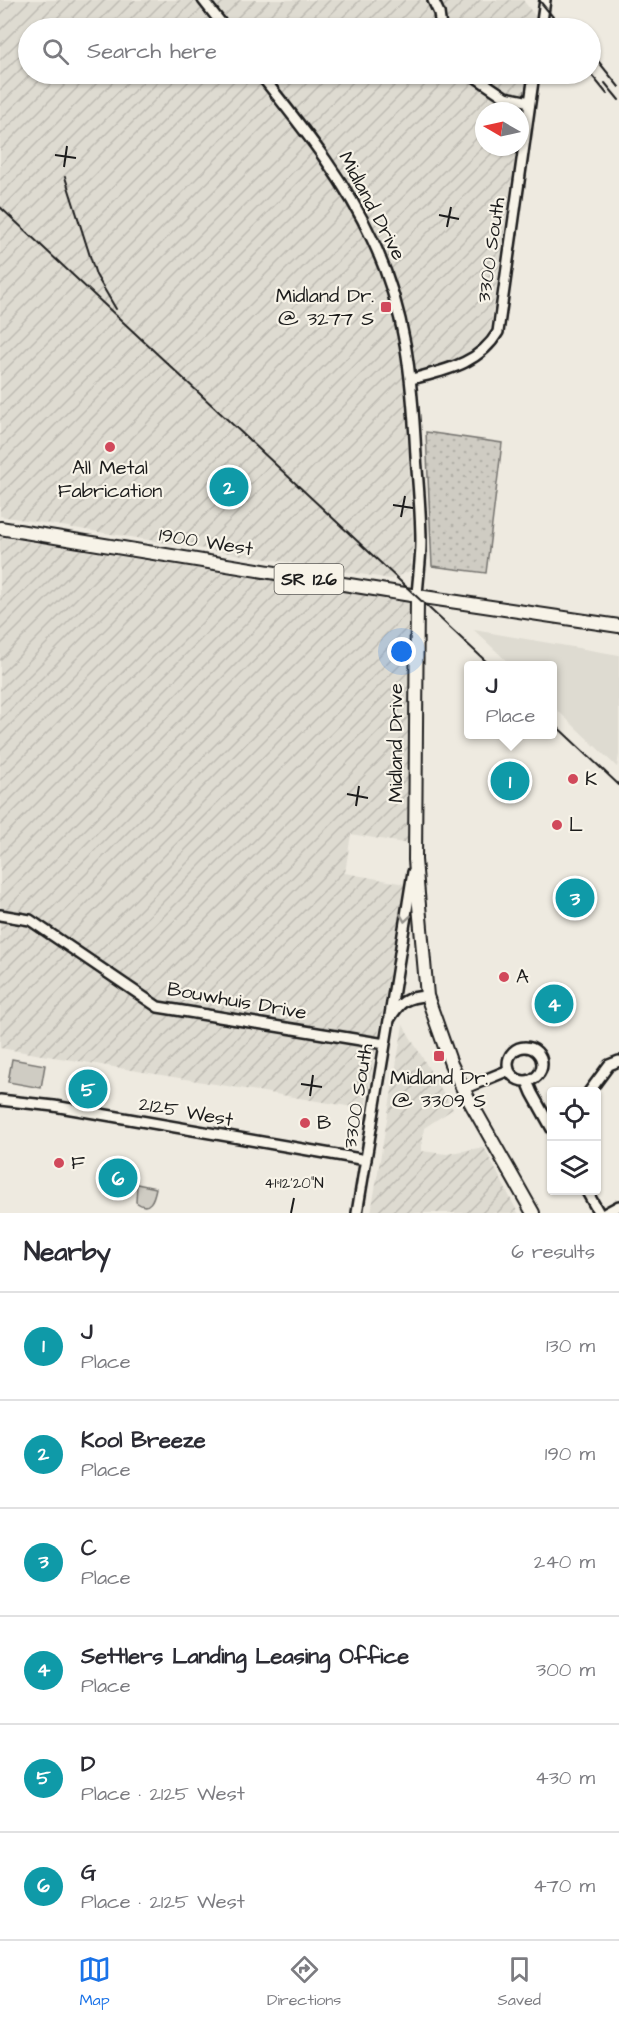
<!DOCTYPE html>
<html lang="en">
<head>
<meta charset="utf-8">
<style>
	:root { --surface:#fff; --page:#f7f7f7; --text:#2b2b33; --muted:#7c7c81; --line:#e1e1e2; --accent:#1a73e8 }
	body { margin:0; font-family:"Architects Daughter",sans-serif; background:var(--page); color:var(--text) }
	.controls { position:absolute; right:18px; bottom:18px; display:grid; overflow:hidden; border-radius:6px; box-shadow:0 2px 4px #0004 }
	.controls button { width:54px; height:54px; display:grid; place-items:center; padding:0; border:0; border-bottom:2px solid var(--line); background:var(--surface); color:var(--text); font:30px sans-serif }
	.compass { position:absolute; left:475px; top:102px; width:54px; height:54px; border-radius:50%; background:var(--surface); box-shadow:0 2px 4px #0004; rotate:279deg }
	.you { position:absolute; left:402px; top:652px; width:21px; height:21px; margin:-15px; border:4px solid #fff; border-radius:50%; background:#1a73e8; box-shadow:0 0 0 9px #1a73e833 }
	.badge { display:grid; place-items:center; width:39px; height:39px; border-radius:50%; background:var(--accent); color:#fff; font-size:20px; font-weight:700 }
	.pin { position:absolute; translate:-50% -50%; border:3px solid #fff; box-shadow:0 2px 6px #0006 }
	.popup { position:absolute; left:464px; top:661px; width:93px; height:78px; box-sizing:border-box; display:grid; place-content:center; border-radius:6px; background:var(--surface); filter:drop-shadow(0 2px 4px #0005); font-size:20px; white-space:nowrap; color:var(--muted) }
	.popup b { font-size:22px; color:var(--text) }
	.popup::after { content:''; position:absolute; left:50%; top:100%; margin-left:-12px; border:12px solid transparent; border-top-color:var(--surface) }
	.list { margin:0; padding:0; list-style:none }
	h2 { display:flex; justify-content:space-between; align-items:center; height:78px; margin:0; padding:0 24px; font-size:26px }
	h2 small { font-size:20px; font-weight:400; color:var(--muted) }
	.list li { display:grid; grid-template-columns:39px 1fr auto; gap:18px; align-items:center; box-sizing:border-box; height:108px; padding:0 24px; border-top:2px solid var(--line) }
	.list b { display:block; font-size:22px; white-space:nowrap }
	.list p { margin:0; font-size:20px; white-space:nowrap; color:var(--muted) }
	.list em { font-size:20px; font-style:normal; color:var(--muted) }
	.icon { flex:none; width:33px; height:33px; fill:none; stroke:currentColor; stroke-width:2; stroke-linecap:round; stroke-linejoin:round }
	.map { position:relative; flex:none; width:619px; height:1213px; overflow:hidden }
	.search { position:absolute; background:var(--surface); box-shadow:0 2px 4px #0004; left:18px; right:18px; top:18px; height:66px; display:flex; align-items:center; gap:15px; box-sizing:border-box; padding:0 21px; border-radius:33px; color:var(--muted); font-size:22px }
	.sheet { height:726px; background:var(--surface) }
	nav { display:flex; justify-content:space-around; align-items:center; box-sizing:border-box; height:84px; border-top:2px solid var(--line); background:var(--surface); font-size:16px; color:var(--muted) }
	nav a { display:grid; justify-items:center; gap:3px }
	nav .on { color:var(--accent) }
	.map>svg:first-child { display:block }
	.built { fill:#dedbd1 }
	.industrial { fill:url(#industrial-furrows) }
	.grass { fill:url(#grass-dots); stroke:#767470; stroke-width:1.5 }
	.park { fill:#cfccc3; stroke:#767470; stroke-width:1.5 }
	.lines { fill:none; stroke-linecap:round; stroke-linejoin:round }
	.minor-casing { stroke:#1c1c1c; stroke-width:14 }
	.major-casing { stroke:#1c1c1c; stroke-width:16 }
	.minor { stroke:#f7f3e8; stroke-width:9 }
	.major { stroke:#f7f3e8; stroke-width:12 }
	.rail { stroke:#1c1c1c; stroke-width:2 }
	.oneway { stroke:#94928c }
	.ticks { fill:none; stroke:#1c1c1c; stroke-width:2 }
	.poi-dot { fill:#d1495b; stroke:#f7f3e8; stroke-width:2 }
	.labels { text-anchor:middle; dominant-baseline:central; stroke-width:4.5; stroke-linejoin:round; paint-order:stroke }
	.shield { fill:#f7f3e8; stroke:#5e5c59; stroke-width:1.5 }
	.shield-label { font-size:18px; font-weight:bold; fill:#1c1c1c }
	.street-label { font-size:20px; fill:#1c1c1c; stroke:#f7f3e8 }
	.poi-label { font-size:20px; fill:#1c1c1c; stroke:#f7f3e8; text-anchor:start }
	.ticks-label { font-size:15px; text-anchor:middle; fill:#1c1c1c; stroke:#f7f3e8; stroke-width:4.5; stroke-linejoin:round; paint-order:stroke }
</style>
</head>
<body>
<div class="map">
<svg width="619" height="1213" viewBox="0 0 619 1213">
	<defs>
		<pattern id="industrial-furrows" width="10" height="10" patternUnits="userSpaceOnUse" patternTransform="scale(1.5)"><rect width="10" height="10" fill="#dedbd1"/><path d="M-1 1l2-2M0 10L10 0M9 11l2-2" fill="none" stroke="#bebbb3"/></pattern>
		<pattern id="grass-dots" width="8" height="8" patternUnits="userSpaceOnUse" patternTransform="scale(1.5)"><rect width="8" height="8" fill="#cfccc3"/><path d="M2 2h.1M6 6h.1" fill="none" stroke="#b1afa7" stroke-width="1.8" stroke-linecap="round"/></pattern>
	</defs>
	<rect width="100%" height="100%" fill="#eeeae0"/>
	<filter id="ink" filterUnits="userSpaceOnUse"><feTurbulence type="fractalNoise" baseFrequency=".0167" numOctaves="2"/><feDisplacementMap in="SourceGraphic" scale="12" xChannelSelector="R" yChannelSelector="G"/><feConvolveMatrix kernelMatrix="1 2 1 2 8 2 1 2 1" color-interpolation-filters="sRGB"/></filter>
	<g filter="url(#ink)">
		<path class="built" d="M 474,630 L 619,655 L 619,755 L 617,767 L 552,705 L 552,666 L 511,665 Z"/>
		<path class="industrial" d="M 0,0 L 523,0 L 535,16 L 533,28 L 28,28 L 28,74 L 527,74 L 520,121 L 520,111 L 484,111 L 484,147 L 516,147 L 490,330 L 476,350 L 449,362 L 404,377 L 413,542 L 410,571 L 391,579 L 0,516 Z
			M 0,537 L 410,603 L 409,844 L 351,834 L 345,873 L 405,884 L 365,1109 L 0,1048 Z
			M 403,1025 L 453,1109 L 424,1128 L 421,1151 L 447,1154 L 484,1147 L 518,1213 L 371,1213 Z"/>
		<path class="grass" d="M 426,432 L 502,443 L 486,573 L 432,566 Z"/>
		<path class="park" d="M 12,1059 L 45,1065 L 41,1088 L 8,1082 Z
			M 137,1184 L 156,1188 C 154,1198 150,1213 136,1202 Z"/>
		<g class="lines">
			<g class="minor-casing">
				<path id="minor" d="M 203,0 L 225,28
					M 433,0 L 439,13 L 441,28
					M 541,28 L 545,0
					M 260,74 C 301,126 344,178 372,239 C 406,311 412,377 416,456 C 418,484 421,513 421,542 C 421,560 418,578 417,596
					M 471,74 L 505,97 L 530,102
					M 412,379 C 446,370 479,364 498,332 L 534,74
					M 0,915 L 30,920 L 158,1007 L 385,1044
					M 390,1015 L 413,872
					M508 1064a17 17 0 1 1 34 0a17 17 0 1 1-34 0Z
					M 527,1081 L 532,1093 L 552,1129
					M 463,1089 L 509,1070
					M 589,1092 L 609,1065 L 619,1061
					M 0,1100 L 54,1106 L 366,1160
					M 586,1190 L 599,1213
					M 357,1213 L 389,1020 C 400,1002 405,997 427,996
					M 606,1213 L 619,1206"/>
			</g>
			<g class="major-casing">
				<path id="major" d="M 0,528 L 417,596 L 619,626
					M 417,596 L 415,860 L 427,996 L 451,1064 L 463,1089 L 533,1213"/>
			</g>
			<use href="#minor" class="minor"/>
			<use href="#major" class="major"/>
			<path class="rail" d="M 539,0 L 562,28
				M 590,51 L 619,87
				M 590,73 L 607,94
				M 605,83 L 619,100
				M 65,177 L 96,275 L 116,309
				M 0,207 L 491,666
				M 552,722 L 619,785"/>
		</g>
		<defs><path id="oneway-chevron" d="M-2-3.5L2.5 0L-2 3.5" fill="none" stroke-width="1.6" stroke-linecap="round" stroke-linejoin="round" transform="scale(1.5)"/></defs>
		<use class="oneway" href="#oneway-chevron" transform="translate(405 918) rotate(99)"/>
	</g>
	<path class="ticks" d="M 55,155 L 76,158M 64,167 L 67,146M 439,215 L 459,219M 447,227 L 451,207M 393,505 L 413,508M 401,517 L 405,496M 347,794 L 368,798M 356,806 L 359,786M 301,1084 L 322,1087M 310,1096 L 313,1075M 291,1213 L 294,1198"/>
	<g class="poi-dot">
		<rect x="380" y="301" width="12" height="12" rx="3"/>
		<circle cx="110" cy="447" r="6"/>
		<circle cx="573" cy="779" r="6"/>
		<circle cx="557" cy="825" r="6"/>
		<circle cx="504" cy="977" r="6"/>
		<rect x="433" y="1050" width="12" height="12" rx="3"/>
		<circle cx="305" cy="1123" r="6"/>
		<circle cx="59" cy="1163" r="6"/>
	</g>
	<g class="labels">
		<rect class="shield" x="274.5" y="564" width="69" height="30" rx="4.5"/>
		<g class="shield-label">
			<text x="309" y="579">SR 126</text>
		</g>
		<g class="street-label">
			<text transform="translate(372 206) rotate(62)">Midland Drive</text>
			<text transform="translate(491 250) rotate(-82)">3300 South</text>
			<text transform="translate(206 542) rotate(9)">1900 West</text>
			<text transform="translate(396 743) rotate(-90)">Midland Drive</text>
			<text transform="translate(237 1001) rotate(10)">Bouwhuis Drive</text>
			<text transform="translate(358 1096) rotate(-81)">3300 South</text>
			<text transform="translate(186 1112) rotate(10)">2125 West</text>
		</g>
		<g class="poi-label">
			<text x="374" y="296" text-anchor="end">Midland Dr.<tspan x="374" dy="23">@ 3277 S</tspan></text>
			<text x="110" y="468" text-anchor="middle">All Metal<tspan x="110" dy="23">Fabrication</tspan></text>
			<text x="585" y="779">K</text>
			<text x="569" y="825">L</text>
			<text x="516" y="977">A</text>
			<text x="439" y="1078" text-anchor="middle">Midland Dr.<tspan x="439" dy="23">@ 3309 S</tspan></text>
			<text x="317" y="1123">B</text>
			<text x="71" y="1163">F</text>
		</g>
	</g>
	<g class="ticks-label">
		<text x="294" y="1188">41°12'20"N</text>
	</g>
</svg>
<div class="controls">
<button><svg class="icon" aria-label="locate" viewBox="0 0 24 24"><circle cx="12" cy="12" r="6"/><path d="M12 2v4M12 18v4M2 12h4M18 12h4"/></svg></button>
<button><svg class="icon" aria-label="layers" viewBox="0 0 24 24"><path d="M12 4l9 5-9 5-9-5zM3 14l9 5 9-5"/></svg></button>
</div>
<svg class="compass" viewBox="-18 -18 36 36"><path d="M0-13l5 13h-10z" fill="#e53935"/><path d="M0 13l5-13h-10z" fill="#7c7c81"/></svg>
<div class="you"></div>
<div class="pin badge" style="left:510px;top:781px;background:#0f9aa8">1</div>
<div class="popup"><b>J</b>Place</div>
<div class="pin badge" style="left:229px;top:487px;background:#0f9aa8">2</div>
<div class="pin badge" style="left:575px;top:898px;background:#0f9aa8">3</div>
<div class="pin badge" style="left:554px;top:1004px;background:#0f9aa8">4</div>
<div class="pin badge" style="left:88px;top:1089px;background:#0f9aa8">5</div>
<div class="pin badge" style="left:118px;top:1178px;background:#0f9aa8">6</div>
<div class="search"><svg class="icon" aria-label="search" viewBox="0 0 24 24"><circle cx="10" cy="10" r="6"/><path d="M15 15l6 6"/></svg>Search here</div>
</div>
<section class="sheet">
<h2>Nearby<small>6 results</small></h2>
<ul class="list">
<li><span class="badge" style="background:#0f9aa8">1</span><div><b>J</b><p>Place</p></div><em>130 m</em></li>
<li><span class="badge" style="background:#0f9aa8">2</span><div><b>Kool Breeze</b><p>Place</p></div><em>190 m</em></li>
<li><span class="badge" style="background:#0f9aa8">3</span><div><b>C</b><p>Place</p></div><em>240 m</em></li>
<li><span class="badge" style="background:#0f9aa8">4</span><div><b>Settlers Landing Leasing Office</b><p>Place</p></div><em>300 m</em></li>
<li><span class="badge" style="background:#0f9aa8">5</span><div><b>D</b><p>Place · 2125 West</p></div><em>430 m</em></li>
<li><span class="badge" style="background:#0f9aa8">6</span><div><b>G</b><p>Place · 2125 West</p></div><em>470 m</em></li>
</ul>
</section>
<nav>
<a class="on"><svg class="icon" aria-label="map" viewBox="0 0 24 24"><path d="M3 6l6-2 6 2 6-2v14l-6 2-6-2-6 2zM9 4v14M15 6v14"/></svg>Map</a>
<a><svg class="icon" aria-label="directions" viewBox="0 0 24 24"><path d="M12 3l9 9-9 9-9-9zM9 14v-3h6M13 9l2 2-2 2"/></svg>Directions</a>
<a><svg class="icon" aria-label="saved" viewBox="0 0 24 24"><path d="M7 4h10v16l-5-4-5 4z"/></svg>Saved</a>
</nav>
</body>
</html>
